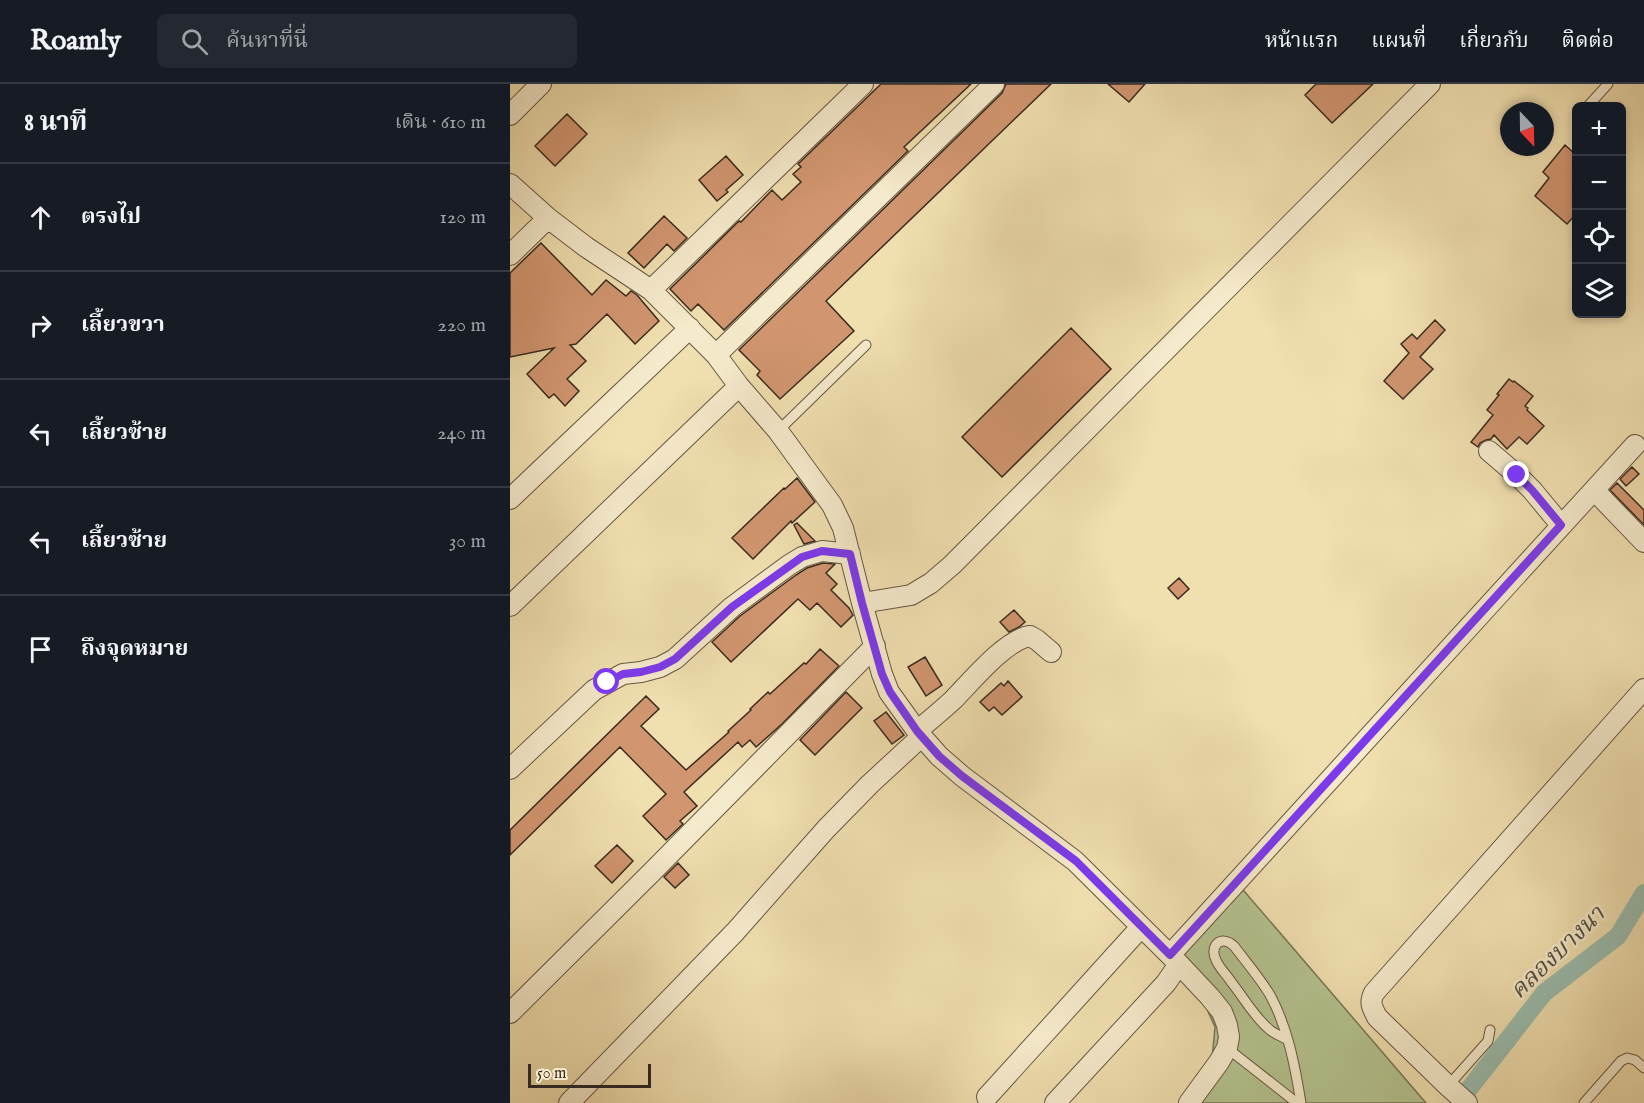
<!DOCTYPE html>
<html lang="th">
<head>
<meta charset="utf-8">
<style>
	:root { --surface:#171b24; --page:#242831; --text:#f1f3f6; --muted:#9ea1a6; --line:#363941 }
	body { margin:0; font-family:"IM FELL English","Noto Serif Thai",serif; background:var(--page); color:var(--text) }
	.controls { position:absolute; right:18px; top:18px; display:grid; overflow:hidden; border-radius:9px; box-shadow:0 3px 9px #0003 }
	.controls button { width:54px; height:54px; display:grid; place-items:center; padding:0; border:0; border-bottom:2px solid var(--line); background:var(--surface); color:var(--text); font:30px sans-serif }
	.compass { position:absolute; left:990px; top:18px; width:54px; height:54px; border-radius:50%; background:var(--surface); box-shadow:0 3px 9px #0003; rotate:158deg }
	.scale { position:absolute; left:18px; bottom:15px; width:123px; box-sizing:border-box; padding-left:6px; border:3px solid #392a1f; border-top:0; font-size:16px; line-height:21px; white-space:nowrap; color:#392a1f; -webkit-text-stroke:4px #f5eacb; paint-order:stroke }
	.stop { position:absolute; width:18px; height:18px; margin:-14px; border:4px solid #7c3aed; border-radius:50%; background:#fff }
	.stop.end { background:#7c3aed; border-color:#fff; box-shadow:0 2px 6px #0008 }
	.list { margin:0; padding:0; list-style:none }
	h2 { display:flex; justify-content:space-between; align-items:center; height:78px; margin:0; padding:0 24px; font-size:26px }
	h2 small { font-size:20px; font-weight:400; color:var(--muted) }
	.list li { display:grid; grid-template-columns:39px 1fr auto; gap:18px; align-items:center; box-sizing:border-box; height:108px; padding:0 24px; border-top:2px solid var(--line) }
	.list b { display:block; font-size:22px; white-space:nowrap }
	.list em { font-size:20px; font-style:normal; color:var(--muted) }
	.icon { flex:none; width:33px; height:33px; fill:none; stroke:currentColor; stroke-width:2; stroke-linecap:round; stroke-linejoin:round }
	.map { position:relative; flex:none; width:1134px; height:1019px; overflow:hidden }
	header { display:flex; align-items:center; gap:36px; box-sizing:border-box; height:84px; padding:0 30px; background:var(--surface); border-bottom:2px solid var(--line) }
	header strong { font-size:28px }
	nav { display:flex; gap:33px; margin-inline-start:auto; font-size:21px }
	.search { width:420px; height:54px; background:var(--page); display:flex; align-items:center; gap:15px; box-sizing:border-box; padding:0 21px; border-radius:9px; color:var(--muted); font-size:22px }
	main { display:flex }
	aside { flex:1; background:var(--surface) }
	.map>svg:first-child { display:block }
	.green { fill:#b4c38f; stroke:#767657; stroke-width:1.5 }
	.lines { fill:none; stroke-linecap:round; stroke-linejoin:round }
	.canal { stroke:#9abcae; stroke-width:18 }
	.building { fill:#d19670; stroke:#392a1f; stroke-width:1.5 }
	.lane-casing { stroke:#675743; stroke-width:11 }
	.street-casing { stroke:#675743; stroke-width:22 }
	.lane { stroke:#f5eacb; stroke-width:9 }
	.street { stroke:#f5eacb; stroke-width:20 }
	.route { stroke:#7c3aed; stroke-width:8 }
	.labels { text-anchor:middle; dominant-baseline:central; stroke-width:5; stroke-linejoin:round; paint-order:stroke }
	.water-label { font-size:24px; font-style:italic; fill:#514e43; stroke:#f5eacb }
</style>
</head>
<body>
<header>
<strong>Roamly</strong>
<div class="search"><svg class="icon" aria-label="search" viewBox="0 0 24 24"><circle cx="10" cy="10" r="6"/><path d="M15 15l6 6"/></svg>ค้นหาที่นี่</div>
<nav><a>หน้าแรก</a><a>แผนที่</a><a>เกี่ยวกับ</a><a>ติดต่อ</a></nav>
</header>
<main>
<aside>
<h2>8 นาที<small>เดิน · 610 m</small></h2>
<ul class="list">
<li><svg class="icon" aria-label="ahead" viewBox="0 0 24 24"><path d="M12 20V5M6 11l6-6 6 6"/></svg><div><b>ตรงไป</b></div><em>120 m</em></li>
<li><svg class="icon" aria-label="right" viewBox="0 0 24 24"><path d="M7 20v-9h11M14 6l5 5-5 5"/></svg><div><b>เลี้ยวขวา</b></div><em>220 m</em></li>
<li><svg class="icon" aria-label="left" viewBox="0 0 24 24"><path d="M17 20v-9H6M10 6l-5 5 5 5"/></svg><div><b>เลี้ยวซ้าย</b></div><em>240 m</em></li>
<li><svg class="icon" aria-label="left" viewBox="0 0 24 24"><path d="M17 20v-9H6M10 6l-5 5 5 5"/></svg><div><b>เลี้ยวซ้าย</b></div><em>30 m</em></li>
<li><svg class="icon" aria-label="arrive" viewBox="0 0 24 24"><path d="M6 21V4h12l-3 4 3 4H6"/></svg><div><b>ถึงจุดหมาย</b></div></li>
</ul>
</aside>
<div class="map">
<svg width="1134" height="1019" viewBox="0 0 1134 1019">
	<rect width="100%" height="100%" fill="#f0dfaf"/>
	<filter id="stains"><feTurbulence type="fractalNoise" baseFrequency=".00333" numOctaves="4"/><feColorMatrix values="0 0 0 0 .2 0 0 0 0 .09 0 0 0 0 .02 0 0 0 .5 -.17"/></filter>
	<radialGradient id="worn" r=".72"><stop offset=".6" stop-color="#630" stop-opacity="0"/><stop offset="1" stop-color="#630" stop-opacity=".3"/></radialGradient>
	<path class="green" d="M 722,793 L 916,1019 L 670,1019 L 702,976 L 705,943 L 692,914 L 650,870 Z"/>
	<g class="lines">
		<path class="canal" d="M 948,1019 L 1034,909 L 1108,852 L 1134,809"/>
	</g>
	<path class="building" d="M 371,0 L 461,0 L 394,63 L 398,67 L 214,246 L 188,220 L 181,227 L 160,205 L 229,137 L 231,138 L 262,106 L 272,116 L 291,98 L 283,90 L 291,83 L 288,80 Z
		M 496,0 L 541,0 L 316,217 L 344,247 L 270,315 L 247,291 L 250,287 L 229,266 L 492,9 Z
		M 598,0 L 635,0 L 619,18 Z
		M 806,0 L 863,0 L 822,39 L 795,11 Z
		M 57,30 L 77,50 L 45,82 L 25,62 Z
		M 1055,61 L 1066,71 L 1066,130 L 1057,140 L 1025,112 L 1039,94 L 1033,88 Z
		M 216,72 L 233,91 L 216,106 L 218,108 L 207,117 L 189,96 Z
		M 154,132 L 177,154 L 164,167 L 157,160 L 134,184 L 118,169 Z
		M 31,159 L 82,211 L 96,196 L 116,212 L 121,207 L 127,211 L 149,237 L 125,260 L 97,230 L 66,260 L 60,261 L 76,277 L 57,295 L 69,307 L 55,322 L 44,310 L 39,314 L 17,290 L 44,264 L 0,273 L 0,189 Z
		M 925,236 L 935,246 L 910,273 L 923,285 L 893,315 L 874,297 L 899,269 L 891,260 L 902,250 L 907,255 Z
		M 561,244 L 601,285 L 492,393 L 452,353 Z
		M 999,295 L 1003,298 L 1004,297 L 1023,312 L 1015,322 L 1018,324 L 1017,326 L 1034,342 L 1017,360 L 1009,353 L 997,365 L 984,351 L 981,355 L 976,356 L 970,359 L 968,363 L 961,358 L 983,331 L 977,326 L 989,311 L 987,310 Z
		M 1122,383 L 1129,390 L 1116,402 L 1110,395 Z
		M 287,394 L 305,418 L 282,439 L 281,437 L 243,475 L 222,454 L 274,404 L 275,405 Z
		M 1107,399 L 1134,426 L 1134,441 L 1100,406 Z
		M 287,439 L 305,457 L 294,460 L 284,441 Z
		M 313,479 L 325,480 L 316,489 L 327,500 L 321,506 L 339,524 L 343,531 L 331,543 L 307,519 L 300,526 L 288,515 L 221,578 L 202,558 L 230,532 L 286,491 L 297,484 Z
		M 669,494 L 679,505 L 668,515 L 658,504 Z
		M 504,526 L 515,538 L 509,543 L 499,548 L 490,538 Z
		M 310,565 L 329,582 L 272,640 L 246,663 L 240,656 L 232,663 L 228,658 L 174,708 L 187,722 L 170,737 L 173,740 L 156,756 L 133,732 L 156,710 L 110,663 L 0,771 L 0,746 L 136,612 L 149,625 L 131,642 L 176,686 L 219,648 L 218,647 L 241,626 L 240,625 L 258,608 L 260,610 L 294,579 L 296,580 Z
		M 415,573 L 432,601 L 416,612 L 398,583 Z
		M 498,597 L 512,613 L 492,631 L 484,623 L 479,627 L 470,618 L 491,599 L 494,602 Z
		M 336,608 L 352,624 L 305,671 L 290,656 Z
		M 376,628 L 394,651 L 382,660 L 364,637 Z
		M 107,761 L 123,777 L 102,799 L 85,782 Z
		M 168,779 L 179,791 L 165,804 L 154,793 Z"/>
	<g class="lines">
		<g class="lane-casing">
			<path id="lane" d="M 1078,22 L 1098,0
				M 268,347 L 356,261
				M 776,955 C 771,952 765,950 760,946 C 745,934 734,914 722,899 C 717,891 709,884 706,876 C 699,862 711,850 724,862 C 736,878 750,894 760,911 C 778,944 785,982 791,1019
				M 717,964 L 787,1019
				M 938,1002 L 978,957 L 980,946
				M 1074,1019 L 1111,977 L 1117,974 L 1125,976 L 1134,984"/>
		</g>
		<g class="street-casing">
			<path id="street" d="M 0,31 L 31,0
				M 0,100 L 38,134 L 76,163 L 141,206 L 206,271 L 229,302 L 268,347 L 322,421 L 333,444 L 352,519 L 372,590 L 379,608 L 407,647 L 429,672 L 452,692 L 565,777 L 669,880 L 700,913 L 712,928 L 717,941 L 719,953 L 717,964 L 709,978 L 679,1019
				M 0,171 L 38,134
				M 141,206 L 353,0
				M 206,271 L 484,0
				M 979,367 L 1007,391 L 1022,406 L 1051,441
				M 1084,406 L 1134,458
				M 0,415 L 180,244
				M 352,519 L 401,511 L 421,499 L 442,481 L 920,0
				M 0,522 L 229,302
				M 407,647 C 419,637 431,627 443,616 C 460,599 496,555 520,552 L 527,556 L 541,568
				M 0,685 L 84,606 L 113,590 L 131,588 L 150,583 L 165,575 L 222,523 L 279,481 L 292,473 L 312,467 L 340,470
				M 660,871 L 1125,361
				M 0,929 L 141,789 L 365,562
				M 477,1013 L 631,843
				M 59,1019 L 225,848 L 316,745 L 360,700 L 412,652
				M 545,1019 L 656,899 L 669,880
				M 957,1019 L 938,1002 L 867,933 C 862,923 859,919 864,909 L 1134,605"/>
		</g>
		<use href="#lane" class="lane"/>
		<use href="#street" class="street"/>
	</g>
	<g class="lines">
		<path class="route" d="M 97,598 L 113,590 L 131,588 L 150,583 L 165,575 L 222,523 L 292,473 L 312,467 L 340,470 L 352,519 L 372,590 L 380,608 L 407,647 L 429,672 L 452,692 L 566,777 L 660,871 L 1051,441 L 1022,406 L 1007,391"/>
	</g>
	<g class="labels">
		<g class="water-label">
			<text transform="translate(1048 869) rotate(-44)">คลองบางนา</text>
		</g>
	</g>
	<rect width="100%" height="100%" filter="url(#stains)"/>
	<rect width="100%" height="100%" fill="url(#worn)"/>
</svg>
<div class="controls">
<button>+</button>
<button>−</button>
<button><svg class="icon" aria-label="locate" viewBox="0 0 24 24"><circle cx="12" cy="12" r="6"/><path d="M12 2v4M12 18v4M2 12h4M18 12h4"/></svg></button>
<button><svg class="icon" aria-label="layers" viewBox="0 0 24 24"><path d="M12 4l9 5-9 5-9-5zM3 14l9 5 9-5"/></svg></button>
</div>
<svg class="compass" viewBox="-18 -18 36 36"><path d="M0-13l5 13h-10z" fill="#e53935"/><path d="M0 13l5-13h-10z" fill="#9ea1a6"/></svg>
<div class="scale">50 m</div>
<div class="stop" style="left:97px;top:598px"></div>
<div class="stop end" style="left:1007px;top:391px"></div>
</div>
</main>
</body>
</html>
